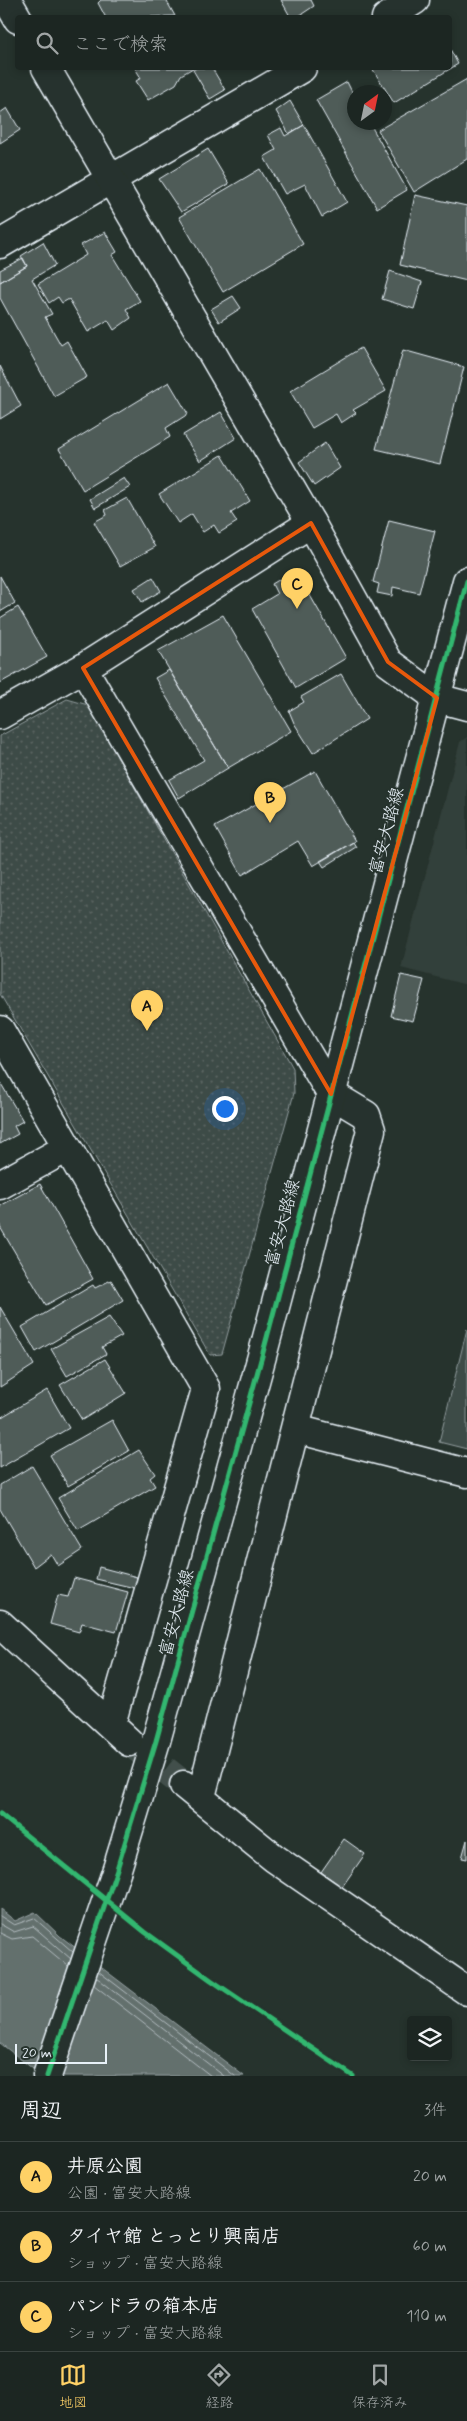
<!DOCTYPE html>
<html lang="ja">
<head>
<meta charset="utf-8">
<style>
	:root { --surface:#1c2622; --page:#29322f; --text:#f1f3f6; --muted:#a0a5a5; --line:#3a4340; --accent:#ffd166 }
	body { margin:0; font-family:Mynerve,"Klee One",sans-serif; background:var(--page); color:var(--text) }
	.controls { position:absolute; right:15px; bottom:15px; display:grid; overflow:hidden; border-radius:5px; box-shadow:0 2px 8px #0003 }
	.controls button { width:45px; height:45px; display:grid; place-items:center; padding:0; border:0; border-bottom:1px solid var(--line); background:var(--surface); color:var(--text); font:25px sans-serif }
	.compass { position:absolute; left:347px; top:85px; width:45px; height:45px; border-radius:50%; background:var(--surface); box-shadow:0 2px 8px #0003; rotate:33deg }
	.scale { position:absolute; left:15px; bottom:12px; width:92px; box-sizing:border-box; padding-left:5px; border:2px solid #e8f1f8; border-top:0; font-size:14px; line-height:18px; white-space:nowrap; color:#e8f1f8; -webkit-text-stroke:4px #26332d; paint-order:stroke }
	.you { position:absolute; left:224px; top:1108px; width:18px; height:18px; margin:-12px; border:4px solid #fff; border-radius:50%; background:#1a73e8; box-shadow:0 0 0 8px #1a73e833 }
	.badge { display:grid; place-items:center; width:32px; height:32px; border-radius:50%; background:var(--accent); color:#111; font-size:16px; font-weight:700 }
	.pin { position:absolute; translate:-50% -41px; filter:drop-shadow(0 1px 2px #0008) }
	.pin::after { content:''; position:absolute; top:26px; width:18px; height:15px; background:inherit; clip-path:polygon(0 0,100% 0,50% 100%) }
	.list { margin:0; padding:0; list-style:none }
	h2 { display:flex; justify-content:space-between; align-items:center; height:65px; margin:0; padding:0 20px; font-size:21px }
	h2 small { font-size:16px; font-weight:400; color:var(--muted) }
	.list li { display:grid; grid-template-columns:32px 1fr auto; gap:15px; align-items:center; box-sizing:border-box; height:70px; padding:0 20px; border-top:1px solid var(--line) }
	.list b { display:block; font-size:19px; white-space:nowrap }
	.list p { margin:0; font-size:16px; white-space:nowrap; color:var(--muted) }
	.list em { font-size:16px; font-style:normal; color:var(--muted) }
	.icon { flex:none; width:28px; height:28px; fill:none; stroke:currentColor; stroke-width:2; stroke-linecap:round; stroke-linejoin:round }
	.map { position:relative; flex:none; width:467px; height:2076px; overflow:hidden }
	.search { position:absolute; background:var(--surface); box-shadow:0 2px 8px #0003; left:15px; right:15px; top:15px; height:55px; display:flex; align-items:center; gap:12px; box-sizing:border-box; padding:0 18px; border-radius:5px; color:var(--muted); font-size:19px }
	.sheet { height:275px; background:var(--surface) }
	nav { display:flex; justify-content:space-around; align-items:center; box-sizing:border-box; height:70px; border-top:1px solid var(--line); background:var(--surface); font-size:14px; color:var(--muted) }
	nav a { display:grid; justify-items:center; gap:2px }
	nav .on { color:var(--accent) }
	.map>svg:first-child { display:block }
	.built { fill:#333f3a }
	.grass { fill:#3e4b47; stroke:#939ea0 }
	.park { fill:url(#park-dots); stroke:#939ea0 }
	.water { fill:#636f6d; stroke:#98a3a5 }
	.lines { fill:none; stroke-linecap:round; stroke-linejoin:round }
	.shore { stroke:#b3bdc0; stroke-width:1 }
	.building { fill:#505c59; stroke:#e8f1f8 }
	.minor-tunnel { stroke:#43504b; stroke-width:28; stroke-dasharray:28 14; stroke-linecap:butt }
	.minor-casing { stroke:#e8f1f8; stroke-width:31 }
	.tertiary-casing { stroke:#e8f1f8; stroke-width:31 }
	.minor { stroke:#26332d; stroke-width:28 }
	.tertiary { stroke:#26332d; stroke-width:28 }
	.cycleway-casing { stroke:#26332d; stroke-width:8 }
	.cycleway { stroke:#33b770; stroke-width:5 }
	.marked { fill:none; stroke:#e8590c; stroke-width:4; stroke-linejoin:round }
	.labels { text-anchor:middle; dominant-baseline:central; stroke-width:4; stroke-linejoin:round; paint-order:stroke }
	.street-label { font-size:18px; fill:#e8f1f8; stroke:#26332d }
</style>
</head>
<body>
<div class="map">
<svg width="467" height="2076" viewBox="0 0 467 2076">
	<defs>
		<pattern id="park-dots" width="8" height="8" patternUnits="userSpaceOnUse" patternTransform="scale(1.25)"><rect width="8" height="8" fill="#3e4b47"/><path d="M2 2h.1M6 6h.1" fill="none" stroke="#5a6562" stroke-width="1.8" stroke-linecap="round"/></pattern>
	</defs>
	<rect width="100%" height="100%" fill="#26332d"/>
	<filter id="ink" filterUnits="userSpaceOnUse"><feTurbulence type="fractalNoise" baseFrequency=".02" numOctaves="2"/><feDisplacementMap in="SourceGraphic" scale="10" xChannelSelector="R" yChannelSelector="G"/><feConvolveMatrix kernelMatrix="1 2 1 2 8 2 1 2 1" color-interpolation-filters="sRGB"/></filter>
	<g filter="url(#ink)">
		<path class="built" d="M 467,737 L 467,985 L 401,968 L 460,742 Z"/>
		<path class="grass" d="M 467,1329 L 467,1449 L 439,1442 Z"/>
		<path class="park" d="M 67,699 L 88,705 L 293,1068 L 294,1093 L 222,1354 L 210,1355 L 0,994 L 0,736 Z"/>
		<path class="water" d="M 0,1909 L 15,1921 L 35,1912 L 60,1936 L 244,2076 L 42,2076 L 0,2043 Z"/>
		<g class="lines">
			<path class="shore" d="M 0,1916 L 14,1925 L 34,1918 L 73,1952
				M 0,1924 L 14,1932 L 33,1926 L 71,1959
				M 0,1933 L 12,1939 L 32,1936 L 68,1966
				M 98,1971 L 235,2076
				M 96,1977 L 224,2076
				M 94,1985 L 211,2076"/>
		</g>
		<path class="building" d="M 101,0 L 166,0 L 175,16 L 106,18 L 98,3 Z
			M 281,0 L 311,0 L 314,6 L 296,18 L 291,18 Z
			M 450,49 L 458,64 L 394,103 L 372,68 L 450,68 Z
			M 135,68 L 193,68 L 181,75 L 176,84 L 148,100 L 136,81 L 141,78 Z
			M 197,68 L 212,68 L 225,90 L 210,99 L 193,70 Z
			M 467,79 L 467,159 L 414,192 L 378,130 Z
			M 347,82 L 354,96 L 354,122 L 369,122 L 407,190 L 377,208 L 316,100 Z
			M 290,101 L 304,125 L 289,134 L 276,111 Z
			M 7,108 L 20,130 L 0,143 L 0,113 Z
			M 304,125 L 347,202 L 322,217 L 305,184 L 285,194 L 264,157 L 276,150 L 268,135 L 281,128 L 285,136 Z
			M 208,149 L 229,184 L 181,212 L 159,179 Z
			M 260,169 L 303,244 L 223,292 L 179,217 Z
			M 415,195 L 467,206 L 467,281 L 400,265 Z
			M 105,232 L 117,252 L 112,255 L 140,301 L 126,309 L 131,318 L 114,330 L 108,320 L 88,332 L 69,299 L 62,303 L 58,297 L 49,303 L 38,284 L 86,255 L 81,245 Z
			M 43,242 L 55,265 L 32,279 L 52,314 L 45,317 L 61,345 L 67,341 L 87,377 L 54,396 L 0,298 L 0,282 L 27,266 L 21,256 Z
			M 23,258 L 27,266 L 0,282 L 0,270 Z
			M 390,271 L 422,282 L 414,309 L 382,299 Z
			M 233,296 L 241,308 L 219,322 L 211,309 Z
			M 361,348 L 386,391 L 353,410 L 356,413 L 341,423 L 336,414 L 312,428 L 290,391 Z
			M 403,350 L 464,367 L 440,464 L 376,449 Z
			M 0,366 L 21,406 L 0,419 Z
			M 169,382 L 188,414 L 166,428 L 170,437 L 83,490 L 59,449 Z
			M 221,412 L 236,438 L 200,461 L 183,435 Z
			M 325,443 L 340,468 L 314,486 L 299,462 Z
			M 222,455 L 250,501 L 231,513 L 237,522 L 219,533 L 214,525 L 203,532 L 192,514 L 178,523 L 159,494 Z
			M 124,478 L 130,487 L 95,508 L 90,499 Z
			M 127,498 L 155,547 L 120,566 L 94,522 L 107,515 L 105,510 Z
			M 389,520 L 435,531 L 419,593 L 393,587 L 392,596 L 377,593 L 379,584 L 373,582 Z
			M 292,572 L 300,578 L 346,658 L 296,688 L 252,609 L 277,594 L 272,584 Z
			M 0,576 L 15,603 L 0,612 Z
			M 153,577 L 161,591 L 142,602 L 134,589 Z
			M 18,607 L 47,657 L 0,683 L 0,618 Z
			M 223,615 L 291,731 L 228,768 L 158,651 Z
			M 169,670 L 228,768 L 179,798 L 169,780 L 204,760 L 155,678 Z
			M 341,674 L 367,719 L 313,753 L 294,723 L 289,711 L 304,702 L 301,697 Z
			M 315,771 L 355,841 L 313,866 L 298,841 L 242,875 L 215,827 Z
			M 353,842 L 356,847 L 324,867 L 320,861 Z
			M 401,975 L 424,980 L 413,1021 L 391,1016 Z
			M 0,1082 L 23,1121 L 14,1126 L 18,1134 L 0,1144 Z
			M 40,1184 L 93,1279 L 46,1305 L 0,1227 L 0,1206 Z
			M 111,1280 L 123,1300 L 36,1352 L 22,1327 L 93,1285 L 95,1288 Z
			M 0,1307 L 34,1365 L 0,1387 Z
			M 109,1317 L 122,1336 L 102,1347 L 106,1354 L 67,1376 L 51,1349 Z
			M 105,1359 L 126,1393 L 82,1420 L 60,1385 Z
			M 47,1390 L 69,1428 L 0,1468 L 0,1418 Z
			M 112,1420 L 129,1451 L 68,1486 L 50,1455 Z
			M 139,1450 L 155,1474 L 150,1478 L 155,1486 L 78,1531 L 58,1498 Z
			M 32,1466 L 82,1550 L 58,1566 L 51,1554 L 34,1567 L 0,1509 L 0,1485 Z
			M 99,1567 L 137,1577 L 135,1588 L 96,1579 Z
			M 74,1578 L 128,1592 L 116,1632 L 82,1623 L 79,1632 L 50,1624 L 58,1595 L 68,1597 Z
			M 344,1839 L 365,1854 L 342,1887 L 321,1872 Z
			M 467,1840 L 467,1859 L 462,1858 Z"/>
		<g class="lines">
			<path class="minor-tunnel" d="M 132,1744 L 184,1785"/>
			<g class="minor-casing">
				<path id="minor" d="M 386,18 L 415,0
					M 0,244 L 302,68
					M 83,668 L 331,1094 L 366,1115 L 371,1130 L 201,1797
					M 0,715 L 83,668 L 311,523
					M 0,1030 L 206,1389 L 111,1724
					M 0,1185 L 67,1148
					M 296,1429 L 467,1473
					M 0,1624 L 129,1742
					M 184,1785 L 274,1858 L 467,1991"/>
			</g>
			<g class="tertiary-casing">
				<path id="tertiary" d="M 7,0 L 18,19
					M 46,68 L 311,523 L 388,662 L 437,698 L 467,706
					M 47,2076 L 117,1869 L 156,1741 L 265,1345 L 467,581"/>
			</g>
			<use href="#minor" class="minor"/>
			<use href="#tertiary" class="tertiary"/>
			<g class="cycleway-casing">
				<path id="cycleway" d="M 0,1814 L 145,1932 L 211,1980 L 353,2076
					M 47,2076 L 117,1869 L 156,1741 L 265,1345 L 467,581"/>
			</g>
			<use href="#cycleway" class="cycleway"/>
		</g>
	</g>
	<path class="marked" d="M 311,523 L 388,662 L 437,698 L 331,1094 L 83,668 Z"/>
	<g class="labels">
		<g class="street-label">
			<text transform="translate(387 831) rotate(-75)">富安大路線</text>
			<text transform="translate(283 1223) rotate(-75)">富安大路線</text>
			<text transform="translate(177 1613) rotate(-75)">富安大路線</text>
		</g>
	</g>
</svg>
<div class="controls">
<button><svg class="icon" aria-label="layers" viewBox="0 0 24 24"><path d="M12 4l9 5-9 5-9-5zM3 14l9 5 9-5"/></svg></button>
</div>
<svg class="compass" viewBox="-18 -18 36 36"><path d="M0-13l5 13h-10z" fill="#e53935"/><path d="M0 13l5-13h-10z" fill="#a0a5a5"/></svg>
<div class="scale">20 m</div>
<div class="you"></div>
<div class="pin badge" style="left:147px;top:1031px">A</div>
<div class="pin badge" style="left:270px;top:823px">B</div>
<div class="pin badge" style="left:297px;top:609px">C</div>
<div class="search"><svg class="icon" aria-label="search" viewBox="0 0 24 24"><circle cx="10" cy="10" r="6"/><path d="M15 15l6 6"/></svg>ここで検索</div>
</div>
<section class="sheet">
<h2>周辺<small>3件</small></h2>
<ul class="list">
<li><span class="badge">A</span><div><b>井原公園</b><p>公園 · 富安大路線</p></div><em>20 m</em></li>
<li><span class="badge">B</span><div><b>タイヤ館 とっとり興南店</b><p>ショップ · 富安大路線</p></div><em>60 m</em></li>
<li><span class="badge">C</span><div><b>パンドラの箱本店</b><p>ショップ · 富安大路線</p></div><em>110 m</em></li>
</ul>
</section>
<nav>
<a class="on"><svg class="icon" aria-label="map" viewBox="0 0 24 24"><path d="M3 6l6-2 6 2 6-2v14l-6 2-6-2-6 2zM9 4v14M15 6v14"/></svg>地図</a>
<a><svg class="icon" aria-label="directions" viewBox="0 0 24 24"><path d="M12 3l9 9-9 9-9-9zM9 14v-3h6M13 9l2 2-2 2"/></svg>経路</a>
<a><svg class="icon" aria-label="saved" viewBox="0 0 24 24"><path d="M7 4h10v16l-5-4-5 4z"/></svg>保存済み</a>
</nav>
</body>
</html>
